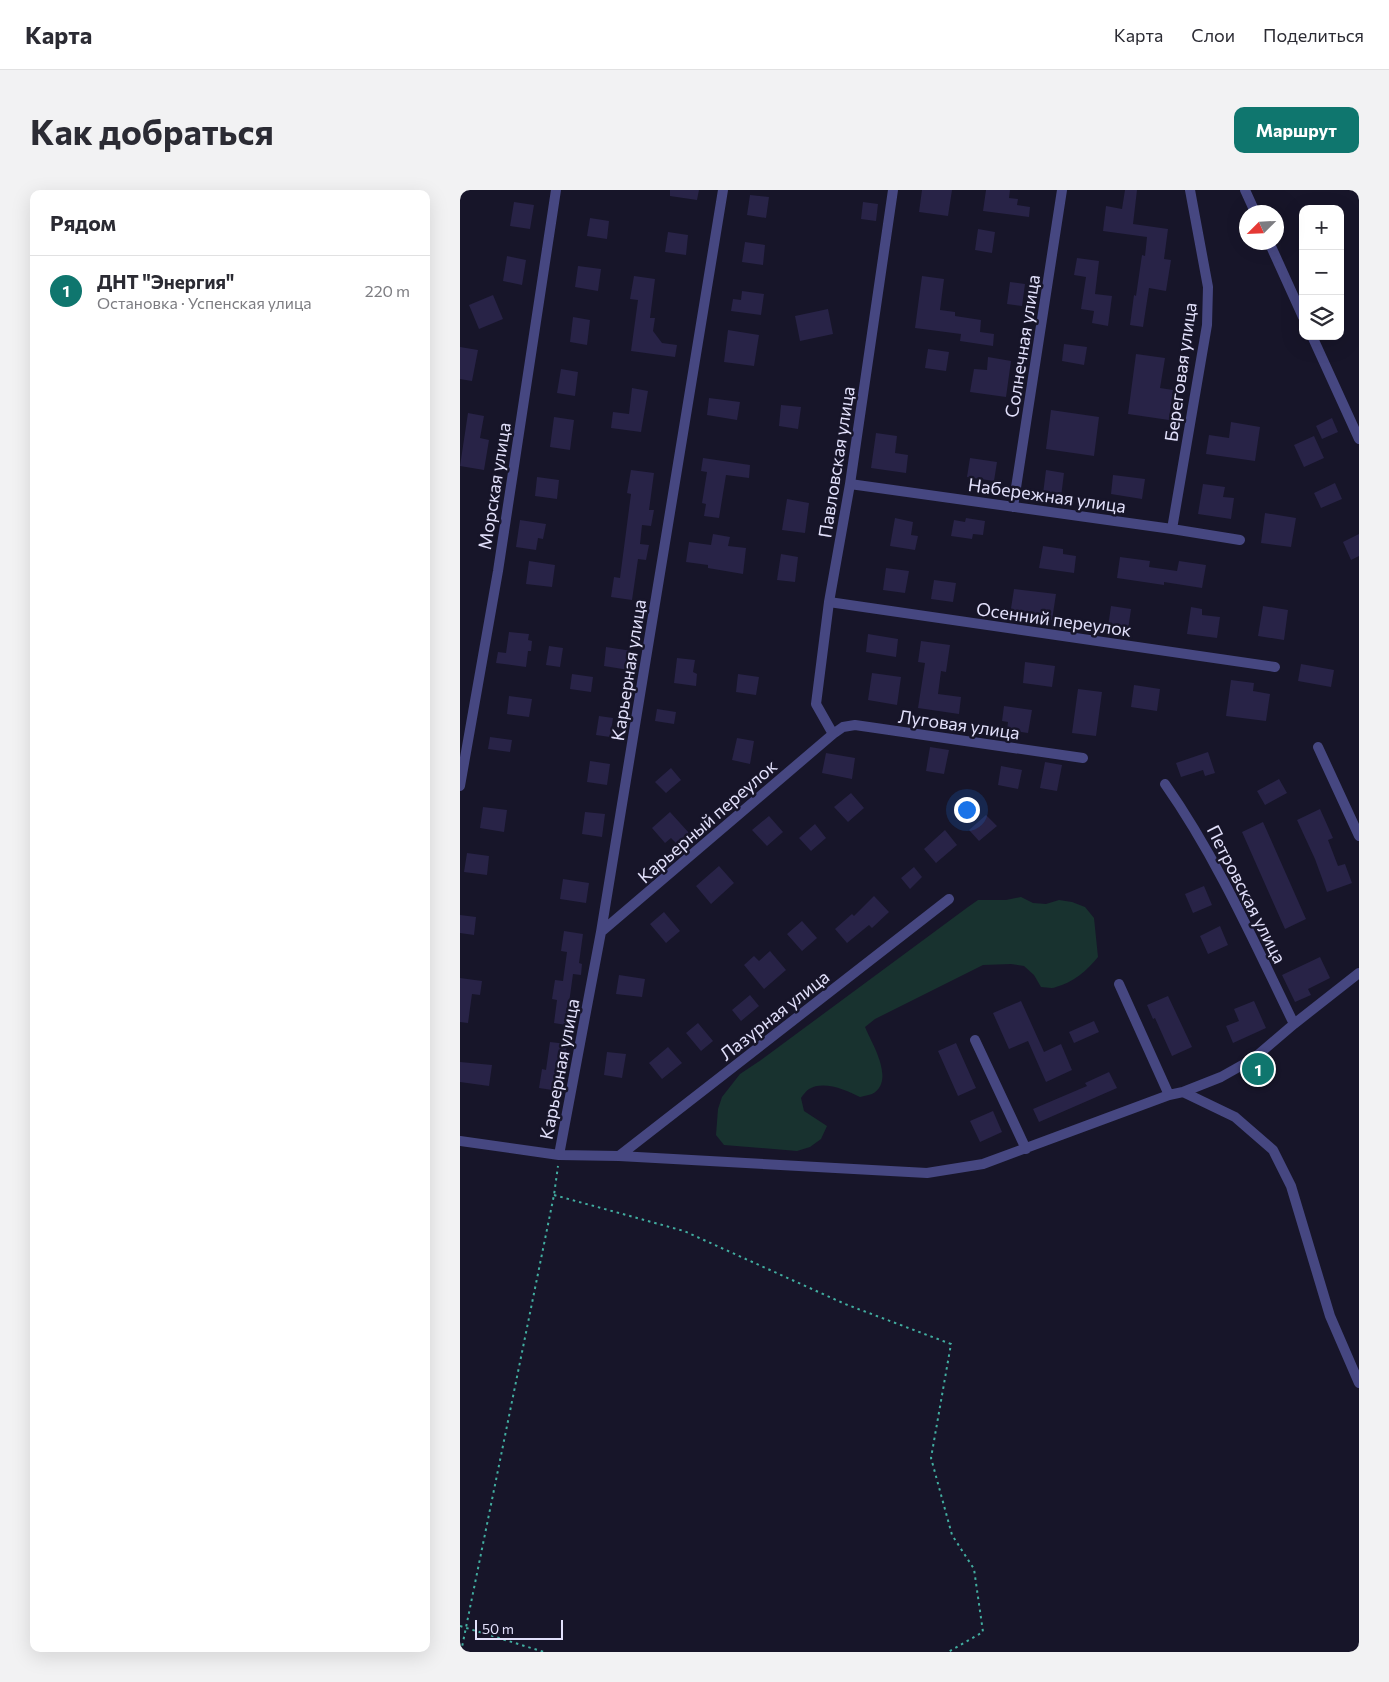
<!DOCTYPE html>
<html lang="ru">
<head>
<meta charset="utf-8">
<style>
	:root { --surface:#fff; --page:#f2f2f3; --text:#2b2b33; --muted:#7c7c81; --line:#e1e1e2; --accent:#0f766e }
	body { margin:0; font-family:Commissioner,sans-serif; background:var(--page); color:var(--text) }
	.controls { position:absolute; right:15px; top:15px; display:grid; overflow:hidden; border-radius:10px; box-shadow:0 5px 20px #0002 }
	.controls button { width:45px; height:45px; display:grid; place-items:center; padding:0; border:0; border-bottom:1px solid var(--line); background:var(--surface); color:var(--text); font:25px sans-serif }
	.compass { position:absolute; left:779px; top:15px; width:45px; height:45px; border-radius:50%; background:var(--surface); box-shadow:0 5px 20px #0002; rotate:246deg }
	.scale { position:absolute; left:15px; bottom:12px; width:88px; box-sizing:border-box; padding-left:5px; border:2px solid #e2e0fb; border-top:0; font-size:14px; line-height:18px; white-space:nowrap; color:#e2e0fb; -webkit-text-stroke:4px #171529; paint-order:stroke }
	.you { position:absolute; left:506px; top:619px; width:18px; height:18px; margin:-12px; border:4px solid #fff; border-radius:50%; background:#1a73e8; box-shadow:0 0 0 8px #1a73e833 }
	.badge { display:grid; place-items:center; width:32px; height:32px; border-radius:50%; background:var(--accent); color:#fff; font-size:16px; font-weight:700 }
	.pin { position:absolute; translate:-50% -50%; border:2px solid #fff; box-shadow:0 1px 5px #0006 }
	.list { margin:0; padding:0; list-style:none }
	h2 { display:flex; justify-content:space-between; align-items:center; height:65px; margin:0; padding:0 20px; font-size:21px }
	h2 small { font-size:16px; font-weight:400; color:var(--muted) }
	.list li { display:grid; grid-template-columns:32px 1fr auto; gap:15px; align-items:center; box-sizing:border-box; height:70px; padding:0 20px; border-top:1px solid var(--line) }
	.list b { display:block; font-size:19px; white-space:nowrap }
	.list p { margin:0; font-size:16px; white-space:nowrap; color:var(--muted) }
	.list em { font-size:16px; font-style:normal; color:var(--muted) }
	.icon { flex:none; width:28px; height:28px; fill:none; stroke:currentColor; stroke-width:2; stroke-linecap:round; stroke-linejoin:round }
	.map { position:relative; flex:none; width:899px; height:1462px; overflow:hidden; border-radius:10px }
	header { display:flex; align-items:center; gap:30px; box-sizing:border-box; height:70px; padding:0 25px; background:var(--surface); border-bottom:1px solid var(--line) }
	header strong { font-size:24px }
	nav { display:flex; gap:28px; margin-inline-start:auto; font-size:18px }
	.intro { display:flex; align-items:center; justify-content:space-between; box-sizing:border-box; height:120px; padding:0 30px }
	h1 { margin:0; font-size:35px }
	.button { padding:12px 22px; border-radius:10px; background:var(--accent); color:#fff; font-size:18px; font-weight:700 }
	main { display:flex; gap:30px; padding:0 30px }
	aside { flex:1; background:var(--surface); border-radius:10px; box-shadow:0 5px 20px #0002 }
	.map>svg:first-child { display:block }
	.green { fill:#18322f }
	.building { fill:#282347 }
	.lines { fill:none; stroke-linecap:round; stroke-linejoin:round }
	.path { stroke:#42ada0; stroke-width:2; stroke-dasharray:2.5 4; stroke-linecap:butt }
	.street { stroke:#464781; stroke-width:10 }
	.labels { text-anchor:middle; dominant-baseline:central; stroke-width:5; stroke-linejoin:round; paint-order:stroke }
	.street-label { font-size:18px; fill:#e2e0fb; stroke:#171529 }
</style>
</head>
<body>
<header>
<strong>Карта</strong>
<nav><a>Карта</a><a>Слои</a><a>Поделиться</a></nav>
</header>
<div class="intro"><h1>Как добраться</h1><a class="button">Маршрут</a></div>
<main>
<aside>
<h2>Рядом<small></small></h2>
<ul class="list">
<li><span class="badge">1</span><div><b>ДНТ &quot;Энергия&quot;</b><p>Остановка · Успенская улица</p></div><em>220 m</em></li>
</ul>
</aside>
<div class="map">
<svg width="899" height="1462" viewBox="0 0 899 1462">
	<rect width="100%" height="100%" fill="#171529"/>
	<path class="green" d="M 561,707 L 573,713 L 586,714 L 599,710 L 612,712 L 625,717 L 634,728 L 638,767 C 628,780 612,793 596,797 C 592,799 586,797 581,797 L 574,785 L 564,776 L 551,774 L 523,775 L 415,829 L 405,837 C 412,854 436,891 412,904 C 409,905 404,906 400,907 C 387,900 363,890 349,899 C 346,901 343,905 341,908 L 344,921 L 367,936 L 361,949 L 350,957 L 337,961 L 264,955 L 256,945 L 258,919 L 262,907 L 280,884 L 301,870 L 508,717 L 518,710 L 546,710 Z"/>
	<path class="building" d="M 210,0 L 239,0 L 237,10 L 210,6 Z
		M 462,0 L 492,0 L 488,26 L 459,22 Z
		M 526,0 L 550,0 L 549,8 L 558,9 L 557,15 L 570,17 L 569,27 L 523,21 Z
		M 665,0 L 677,0 L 673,34 L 708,39 L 704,69 L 711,70 L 706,101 L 689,98 L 683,137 L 670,135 L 674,105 L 676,106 L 682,65 L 685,66 L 687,47 L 643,41 L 646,16 L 662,19 Z
		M 290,5 L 309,7 L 306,28 L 287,25 Z
		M 54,12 L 74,15 L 70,39 L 50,36 Z
		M 403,12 L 418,14 L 416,31 L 401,29 Z
		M 130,28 L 149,31 L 147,49 L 127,46 Z
		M 518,39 L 535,42 L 532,63 L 515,60 Z
		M 208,42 L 228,45 L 226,65 L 205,62 Z
		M 285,52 L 305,55 L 303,75 L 282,72 Z
		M 47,66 L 66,70 L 62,95 L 43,91 Z
		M 617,68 L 639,71 L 635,104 L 652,106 L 648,136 L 632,133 L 634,121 L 621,119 L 626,87 L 614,85 Z
		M 118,76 L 141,79 L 138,101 L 115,97 Z
		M 174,86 L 195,89 L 190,128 L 195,128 L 193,141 L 202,153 L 217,155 L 215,167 L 171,161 L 178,110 L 170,109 Z
		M 462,86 L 484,89 L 480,120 L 495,122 L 495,126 L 521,130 L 520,142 L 534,144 L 533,156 L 500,151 L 501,144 L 455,138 Z
		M 550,92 L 565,94 L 562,116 L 547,114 Z
		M 282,101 L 304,104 L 301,125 L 271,121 L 273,109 L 281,110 Z
		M 33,105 L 43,129 L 19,139 L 9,115 Z
		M 368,119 L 373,144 L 340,151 L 335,126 Z
		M 113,127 L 130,130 L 127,155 L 110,152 Z
		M 268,140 L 299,145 L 294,176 L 264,172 Z
		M 604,154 L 627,157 L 624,175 L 602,171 Z
		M 0,157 L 18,160 L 12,191 L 0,189 Z
		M 468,159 L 489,162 L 486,181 L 465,178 Z
		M 676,164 L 705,168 L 700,198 L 713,200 L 709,230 L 668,224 Z
		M 528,167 L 551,171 L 546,207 L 510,202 L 514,179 L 527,180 Z
		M 101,179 L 118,182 L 115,206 L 97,203 Z
		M 172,198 L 188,201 L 181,242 L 151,238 L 153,222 L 169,224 Z
		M 249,208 L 280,212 L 277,230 L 247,225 Z
		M 321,215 L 341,217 L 338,239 L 319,236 Z
		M 591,220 L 639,227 L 634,266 L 586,259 Z
		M 8,223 L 24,226 L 20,248 L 29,250 L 24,280 L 0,276 Z
		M 94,227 L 114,230 L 110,260 L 90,257 Z
		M 872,228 L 878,242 L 862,249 L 856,236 Z
		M 771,232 L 800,237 L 795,271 L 746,264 L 749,245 L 769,248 Z
		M 416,243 L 437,246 L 435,263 L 448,265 L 446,283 L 411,278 Z
		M 854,246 L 864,268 L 844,277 L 834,255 Z
		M 243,268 L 290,275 L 289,288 L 266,285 L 259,328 L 244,326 L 246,314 L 242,313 L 247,282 L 241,281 Z
		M 510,268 L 537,272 L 534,291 L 507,287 Z
		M 171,280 L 194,283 L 189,320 L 194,320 L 191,336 L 182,335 L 180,354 L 189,355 L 186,370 L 178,369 L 172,410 L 151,407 L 154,387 L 160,388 L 171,304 L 167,303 Z
		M 586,280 L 604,283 L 601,307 L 583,304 Z
		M 653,285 L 685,289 L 682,309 L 651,304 Z
		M 77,287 L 99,290 L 97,309 L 75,306 Z
		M 875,293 L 882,309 L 861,318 L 854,303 Z
		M 743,294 L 765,297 L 763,307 L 774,308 L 771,329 L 738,324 Z
		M 327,309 L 349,313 L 345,343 L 322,340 Z
		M 805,323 L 836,328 L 831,357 L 801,353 Z
		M 435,328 L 453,332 L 451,345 L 458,346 L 455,360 L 430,356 Z
		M 506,328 L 525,331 L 523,345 L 513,344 L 512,349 L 491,346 L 494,330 L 505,332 Z
		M 60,330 L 86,334 L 83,349 L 78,348 L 76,360 L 56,357 Z
		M 253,344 L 270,347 L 268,356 L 286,358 L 283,384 L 248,378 L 248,375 L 226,372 L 229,352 L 251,355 Z
		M 899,344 L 899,366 L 891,370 L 883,352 Z
		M 583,356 L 603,359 L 603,364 L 616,366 L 614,383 L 579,378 Z
		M 321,364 L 338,367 L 335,392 L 317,390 Z
		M 660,367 L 690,371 L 689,377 L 717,381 L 719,371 L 746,375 L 742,398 L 704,392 L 704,395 L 657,388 Z
		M 69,371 L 95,375 L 92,397 L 66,394 Z
		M 426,378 L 449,381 L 445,403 L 423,400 Z
		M 474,390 L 496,393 L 493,412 L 471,409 Z
		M 554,399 L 596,404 L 592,430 L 550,425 Z
		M 651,416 L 671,419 L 668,440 L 648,437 Z
		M 803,416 L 828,420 L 824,450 L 798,446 Z
		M 731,417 L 742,419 L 742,425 L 760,427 L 757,448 L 727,444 Z
		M 49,442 L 69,444 L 68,450 L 72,451 L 71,461 L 68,461 L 66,477 L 36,473 L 38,462 L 46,463 Z
		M 408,444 L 438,449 L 436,467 L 406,462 Z
		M 461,451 L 490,455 L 486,482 L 481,481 L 478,504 L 501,507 L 499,524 L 458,518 L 465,473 L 458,472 Z
		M 89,456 L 103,458 L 100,477 L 86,475 Z
		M 146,457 L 172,461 L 169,480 L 144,476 Z
		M 217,468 L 235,470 L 233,482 L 237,484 L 236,496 L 214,493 Z
		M 565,472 L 595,476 L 592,497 L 563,493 Z
		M 841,474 L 874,480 L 871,497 L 838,491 Z
		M 412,483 L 441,487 L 437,515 L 408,510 Z
		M 112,484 L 133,487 L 131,502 L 110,499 Z
		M 278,484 L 299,487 L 296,505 L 276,502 Z
		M 771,490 L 794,493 L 793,501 L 810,504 L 806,531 L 766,526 Z
		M 674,495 L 700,499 L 697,521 L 671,517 Z
		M 618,499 L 642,502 L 636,546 L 612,543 Z
		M 49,506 L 72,509 L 69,527 L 47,524 Z
		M 544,516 L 572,520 L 568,543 L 547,540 L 548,532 L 542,531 Z
		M 197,519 L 216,522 L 214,534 L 195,531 Z
		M 139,526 L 153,528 L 150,547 L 136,545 Z
		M 30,547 L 52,550 L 50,562 L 28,559 Z
		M 277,548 L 294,551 L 290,574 L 272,570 Z
		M 470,557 L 489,560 L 484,584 L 466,581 Z
		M 748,562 L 755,583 L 745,586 L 743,580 L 721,587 L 716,573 Z
		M 366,563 L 395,568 L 392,589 L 362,583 Z
		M 130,571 L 150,574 L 147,595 L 127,592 Z
		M 585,572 L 602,575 L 597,601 L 580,598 Z
		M 541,576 L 562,580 L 558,599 L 538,595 Z
		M 211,578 L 221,590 L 206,603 L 195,592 Z
		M 819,589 L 827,603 L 805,615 L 797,601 Z
		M 391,603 L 404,618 L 388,632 L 374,617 Z
		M 23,617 L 47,620 L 44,642 L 20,638 Z
		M 860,619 L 873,648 L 868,650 L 878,676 L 885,674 L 892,693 L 867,702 L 855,669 L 837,630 Z
		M 125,622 L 145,624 L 142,647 L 122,644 Z
		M 210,622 L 229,643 L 217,654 L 211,648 L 205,653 L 192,638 Z
		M 526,625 L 537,636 L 519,651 L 509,640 Z
		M 309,626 L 323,642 L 307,656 L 292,640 Z
		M 803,632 L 846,729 L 825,739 L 782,642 Z
		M 355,634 L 366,648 L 351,661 L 339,648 Z
		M 485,640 L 497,655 L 476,673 L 464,659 Z
		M 7,663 L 29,666 L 27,685 L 4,682 Z
		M 259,676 L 274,693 L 251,714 L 236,696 Z
		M 454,677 L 462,687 L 450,699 L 441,688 Z
		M 103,689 L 129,693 L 126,713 L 100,709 Z
		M 744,696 L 752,715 L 733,723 L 725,704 Z
		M 414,706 L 429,722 L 412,738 L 409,735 L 387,753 L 375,739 L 392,724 L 394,726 Z
		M 204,722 L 220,741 L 206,753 L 190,734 Z
		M 0,725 L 16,727 L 14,745 L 0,743 Z
		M 342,731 L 357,748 L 342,761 L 327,744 Z
		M 760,736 L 768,755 L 748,764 L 740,746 Z
		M 104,741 L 123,744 L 119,773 L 122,774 L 121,785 L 113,784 L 106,835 L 94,833 L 97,810 L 92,809 L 95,790 L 103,791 L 107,762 L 101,761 Z
		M 310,761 L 326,780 L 304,799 L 284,775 L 294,766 L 299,771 Z
		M 860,767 L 870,788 L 848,799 L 851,805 L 835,812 L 822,785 Z
		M 159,785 L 185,789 L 182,807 L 156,804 Z
		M 0,788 L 22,791 L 20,805 L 12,804 L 8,833 L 0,832 Z
		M 290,805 L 299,816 L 281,831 L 272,820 Z
		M 708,806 L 732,857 L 712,866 L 695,828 L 693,829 L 687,815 Z
		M 561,811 L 584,862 L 601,854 L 612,880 L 586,892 L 568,851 L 549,859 L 533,823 Z
		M 794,811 L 806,838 L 773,853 L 766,836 L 779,831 L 774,819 Z
		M 634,831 L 639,842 L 614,853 L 609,842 Z
		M 238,833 L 253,851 L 241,861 L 226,843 Z
		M 90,852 L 107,854 L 105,869 L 103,869 L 99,901 L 79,898 L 82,879 L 86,880 Z
		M 496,853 L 516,898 L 498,906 L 478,861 Z
		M 208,857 L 222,873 L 202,889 L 189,873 Z
		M 147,862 L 166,864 L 162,888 L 144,885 Z
		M 0,872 L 32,875 L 29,896 L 0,892 Z
		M 649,882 L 657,898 L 579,932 L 573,919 L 627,896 L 625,893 Z
		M 533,921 L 542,942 L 520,952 L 510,931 Z"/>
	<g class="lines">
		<path class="path" d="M 94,1005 L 224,1041 L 385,1114 L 491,1154 L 471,1268 L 492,1345 L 514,1379 L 523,1442 L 488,1462
			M 0,1436 L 84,1462
			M 1,1462 L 94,1005 L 98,976"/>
		<path class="street" d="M 785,0 L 795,22
			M 809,52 L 843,127
			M 852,146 L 899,249
			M 390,294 L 712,339 L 780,350
			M 553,317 L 602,0
			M 712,339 L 747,135 L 748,97 L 730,0
			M 369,412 L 815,477
			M 373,544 L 356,514 L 369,412 L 390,294 L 433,0
			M 858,557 L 899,646
			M 705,594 C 757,668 794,752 834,834
			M 0,596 L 38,381 L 96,0
			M 141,742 L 373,544 L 383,537 L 395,535 L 623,568
			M 659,794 L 709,905
			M 515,850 L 566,959
			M 723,902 L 775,927 L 813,960 L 831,996 L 870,1126 L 899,1193
			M 0,951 L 99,965 L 159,966 L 467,983 L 523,974 L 709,905 L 723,902 L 761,887 L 793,869 L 834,834 L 899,783
			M 99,965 L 141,742 L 263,0
			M 159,966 L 489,709"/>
	</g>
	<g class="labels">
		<g class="street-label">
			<text transform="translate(562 156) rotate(-81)">Солнечная улица</text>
			<text transform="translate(720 182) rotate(-82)">Береговая улица</text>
			<text transform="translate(376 272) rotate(-81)">Павловская улица</text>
			<text transform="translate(34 296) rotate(-81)">Морская улица</text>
			<text transform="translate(587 305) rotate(8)">Набережная улица</text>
			<text transform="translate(594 429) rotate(8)">Осенний переулок</text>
			<text transform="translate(168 480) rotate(-81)">Карьерная улица</text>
			<text transform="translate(499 534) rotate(8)">Луговая улица</text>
			<text transform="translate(247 631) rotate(-41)">Карьерный переулок</text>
			<text transform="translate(787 704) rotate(63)">Петровская улица</text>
			<text transform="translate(314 825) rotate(-38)">Лазурная улица</text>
			<text transform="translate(99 879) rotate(-79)">Карьерная улица</text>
		</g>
	</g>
</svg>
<div class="controls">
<button>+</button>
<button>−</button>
<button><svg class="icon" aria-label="layers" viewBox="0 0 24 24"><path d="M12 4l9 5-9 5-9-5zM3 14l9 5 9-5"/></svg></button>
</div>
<svg class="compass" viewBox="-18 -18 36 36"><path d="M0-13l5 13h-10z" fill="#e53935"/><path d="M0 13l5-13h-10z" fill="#7c7c81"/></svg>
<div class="scale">50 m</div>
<div class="you"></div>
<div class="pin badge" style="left:798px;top:879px">1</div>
</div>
</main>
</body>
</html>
